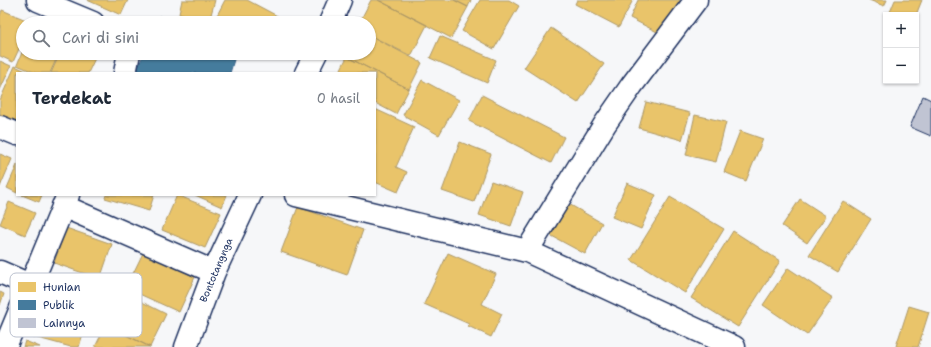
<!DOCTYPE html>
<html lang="id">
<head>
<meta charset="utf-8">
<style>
	:root { --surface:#fff; --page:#f2f2f3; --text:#1f2937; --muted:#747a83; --line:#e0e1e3 }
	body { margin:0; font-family:"Shantell Sans",sans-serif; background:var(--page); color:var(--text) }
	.controls { position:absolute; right:12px; top:12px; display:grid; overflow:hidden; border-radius:0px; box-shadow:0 1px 3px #0004 }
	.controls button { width:36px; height:36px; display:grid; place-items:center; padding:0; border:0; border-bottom:1px solid var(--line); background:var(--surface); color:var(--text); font:20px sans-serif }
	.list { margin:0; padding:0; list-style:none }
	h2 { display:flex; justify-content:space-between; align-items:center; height:52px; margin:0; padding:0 16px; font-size:17px }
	h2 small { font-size:13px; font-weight:400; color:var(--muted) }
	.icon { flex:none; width:22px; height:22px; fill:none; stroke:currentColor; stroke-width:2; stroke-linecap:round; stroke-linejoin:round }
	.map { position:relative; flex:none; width:931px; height:347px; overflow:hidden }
	.search { position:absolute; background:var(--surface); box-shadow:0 1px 3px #0004; left:16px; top:16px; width:360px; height:44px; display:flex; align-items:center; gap:10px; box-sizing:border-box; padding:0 14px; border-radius:22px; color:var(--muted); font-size:15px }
	.panel { position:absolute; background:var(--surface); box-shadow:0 1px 3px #0004; left:16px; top:72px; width:360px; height:124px; border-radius:0px }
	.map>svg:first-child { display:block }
	.homes { fill:#e9c46a; stroke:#ab9766 }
	.public { fill:#457b9d; stroke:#38648a }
	.building { fill:#c0c4d3; stroke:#1b2f5e }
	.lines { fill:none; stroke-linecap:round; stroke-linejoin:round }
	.minor-casing { stroke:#1b2f5e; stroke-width:25 }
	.minor { stroke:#fff; stroke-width:22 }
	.labels { text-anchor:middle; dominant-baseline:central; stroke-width:4; stroke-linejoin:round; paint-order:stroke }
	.street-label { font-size:10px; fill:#1b2f5e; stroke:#fff }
	.key { fill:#fff; stroke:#bbc1cf; stroke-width:1 }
	.key-label { font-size:11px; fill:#1b2f5e }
</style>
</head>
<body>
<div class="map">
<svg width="931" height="347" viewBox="0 0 931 347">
	<rect width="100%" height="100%" fill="#f6f7f9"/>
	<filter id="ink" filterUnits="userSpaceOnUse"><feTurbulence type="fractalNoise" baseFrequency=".025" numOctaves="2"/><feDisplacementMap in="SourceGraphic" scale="8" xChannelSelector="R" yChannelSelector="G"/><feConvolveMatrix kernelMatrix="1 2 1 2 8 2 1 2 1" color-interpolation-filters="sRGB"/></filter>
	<g filter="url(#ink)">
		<path class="homes" d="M 87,0 L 128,0 L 121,15 Z
			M 182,0 L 215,0 L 209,22 L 179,14 Z
			M 225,0 L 247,0 L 283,19 L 280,23 L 213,23 Z
			M 371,0 L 378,0 L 427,25 L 411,56 L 369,35 L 369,23 L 359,23 Z
			M 378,0 L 454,0 L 468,7 L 451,38 Z
			M 454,0 L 471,0 L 468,7 Z
			M 480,0 L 509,0 L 519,6 L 494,49 L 462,31 Z
			M 577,0 L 633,0 L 619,27 L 575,4 Z
			M 638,0 L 680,0 L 663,35 L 630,18 Z
			M 869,0 L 887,0 L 884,6 Z
			M 895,0 L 922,0 L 916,15 L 898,15 L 890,12 Z
			M 2,10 L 31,22 L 23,23 L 23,40 L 13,62 L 0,56 L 0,16 Z
			M 551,28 L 604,64 L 578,103 L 524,68 Z
			M 369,35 L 422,63 L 409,89 L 347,57 L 350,53 L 369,53 Z
			M 440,36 L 496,60 L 487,83 L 430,58 Z
			M 23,50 L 23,53 L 59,53 L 50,73 L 36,73 L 17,65 Z
			M 60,53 L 95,53 L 97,54 L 88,73 L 51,73 Z
			M 347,57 L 409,89 L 396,114 L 375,103 L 375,73 L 339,73 Z
			M 0,61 L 11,66 L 0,90 Z
			M 15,66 L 30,73 L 17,73 L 17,126 L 0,119 L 0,100 Z
			M 422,80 L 459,100 L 439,135 L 403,115 Z
			M 482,95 L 564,137 L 551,163 L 469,121 Z
			M 646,102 L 690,113 L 682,140 L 639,128 Z
			M 375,109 L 414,127 L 396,167 L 407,172 L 398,192 L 375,182 Z
			M 695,115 L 726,122 L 716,162 L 686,155 Z
			M 740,131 L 763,139 L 746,181 L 724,172 Z
			M 460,142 L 491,154 L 474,202 L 442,191 Z
			M 0,154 L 12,159 L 0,187 Z
			M 17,165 L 17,193 L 7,188 Z
			M 491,181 L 523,192 L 511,226 L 479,215 Z
			M 627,183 L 656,195 L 641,229 L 612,217 Z
			M 22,195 L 42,195 L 39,202 Z
			M 106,195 L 154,195 L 149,211 L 105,198 Z
			M 177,195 L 221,213 L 205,248 L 162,230 Z
			M 195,195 L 227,195 L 222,207 Z
			M 670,197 L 724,229 L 685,293 L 631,260 Z
			M 800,199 L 826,216 L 807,243 L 782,226 Z
			M 843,201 L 871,219 L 838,272 L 809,255 Z
			M 9,202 L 35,213 L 25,235 L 0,224 Z
			M 567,203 L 602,223 L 585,254 L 550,235 Z
			M 298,207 L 363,230 L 347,275 L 281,252 Z
			M 66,228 L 112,244 L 100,279 L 54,263 Z
			M 733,231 L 780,261 L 738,327 L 691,298 Z
			M 143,253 L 195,277 L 179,312 L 126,288 Z
			M 448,253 L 496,274 L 482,304 L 502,314 L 491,337 L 468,326 L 469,324 L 424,304 Z
			M 788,268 L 833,298 L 807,335 L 763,305 Z
			M 0,292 L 4,294 L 0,305 Z
			M 122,292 L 166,314 L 150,347 L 106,325 Z
			M 909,306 L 929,312 L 918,347 L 899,347 L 896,346 Z
			M 40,315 L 85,327 L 79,347 L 71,347 L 34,337 Z
			M 106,325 L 150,347 L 151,347 L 95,347 Z
			M 25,341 L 40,347 L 23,347 Z"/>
		<path class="public" d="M 159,16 L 178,23 L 156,23 Z
			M 144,53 L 236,53 L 230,73 L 136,73 Z"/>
		<path class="building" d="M 923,96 L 931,100 L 931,136 L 910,127 Z"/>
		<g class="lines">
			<g class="minor-casing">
				<path id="minor" d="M 38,0 L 93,23
					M 330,23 L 340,0
					M 125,73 L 129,53
					M 306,73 L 316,53
					M 0,127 L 17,134
					M 296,195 L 527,251 L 734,347
					M 63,206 L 214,272
					M 527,251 L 605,124 L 632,85 L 696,0
					M 0,272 L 30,285
					M 5,347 L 68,195
					M 186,347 L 214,272 L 250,195"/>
			</g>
			<use href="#minor" class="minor"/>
		</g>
	</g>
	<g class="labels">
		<g class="street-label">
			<text transform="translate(216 270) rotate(-67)">Bontotangnga</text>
		</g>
	</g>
	<rect x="10" y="273" width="132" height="64" rx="6" class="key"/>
	<rect x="18" y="282" width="18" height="10" fill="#e9c46a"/>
	<rect x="18" y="300" width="18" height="10" fill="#457b9d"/>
	<rect x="18" y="318" width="18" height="10" fill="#c0c4d3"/>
	<g class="key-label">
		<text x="43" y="291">Hunian</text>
		<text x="43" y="309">Publik</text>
		<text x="43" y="327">Lainnya</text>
	</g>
</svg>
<div class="controls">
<button>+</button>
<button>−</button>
</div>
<div class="search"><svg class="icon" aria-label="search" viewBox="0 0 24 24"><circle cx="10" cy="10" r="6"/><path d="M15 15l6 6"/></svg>Cari di sini</div>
<section class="panel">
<h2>Terdekat<small>0 hasil</small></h2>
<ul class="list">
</ul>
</section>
</div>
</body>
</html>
